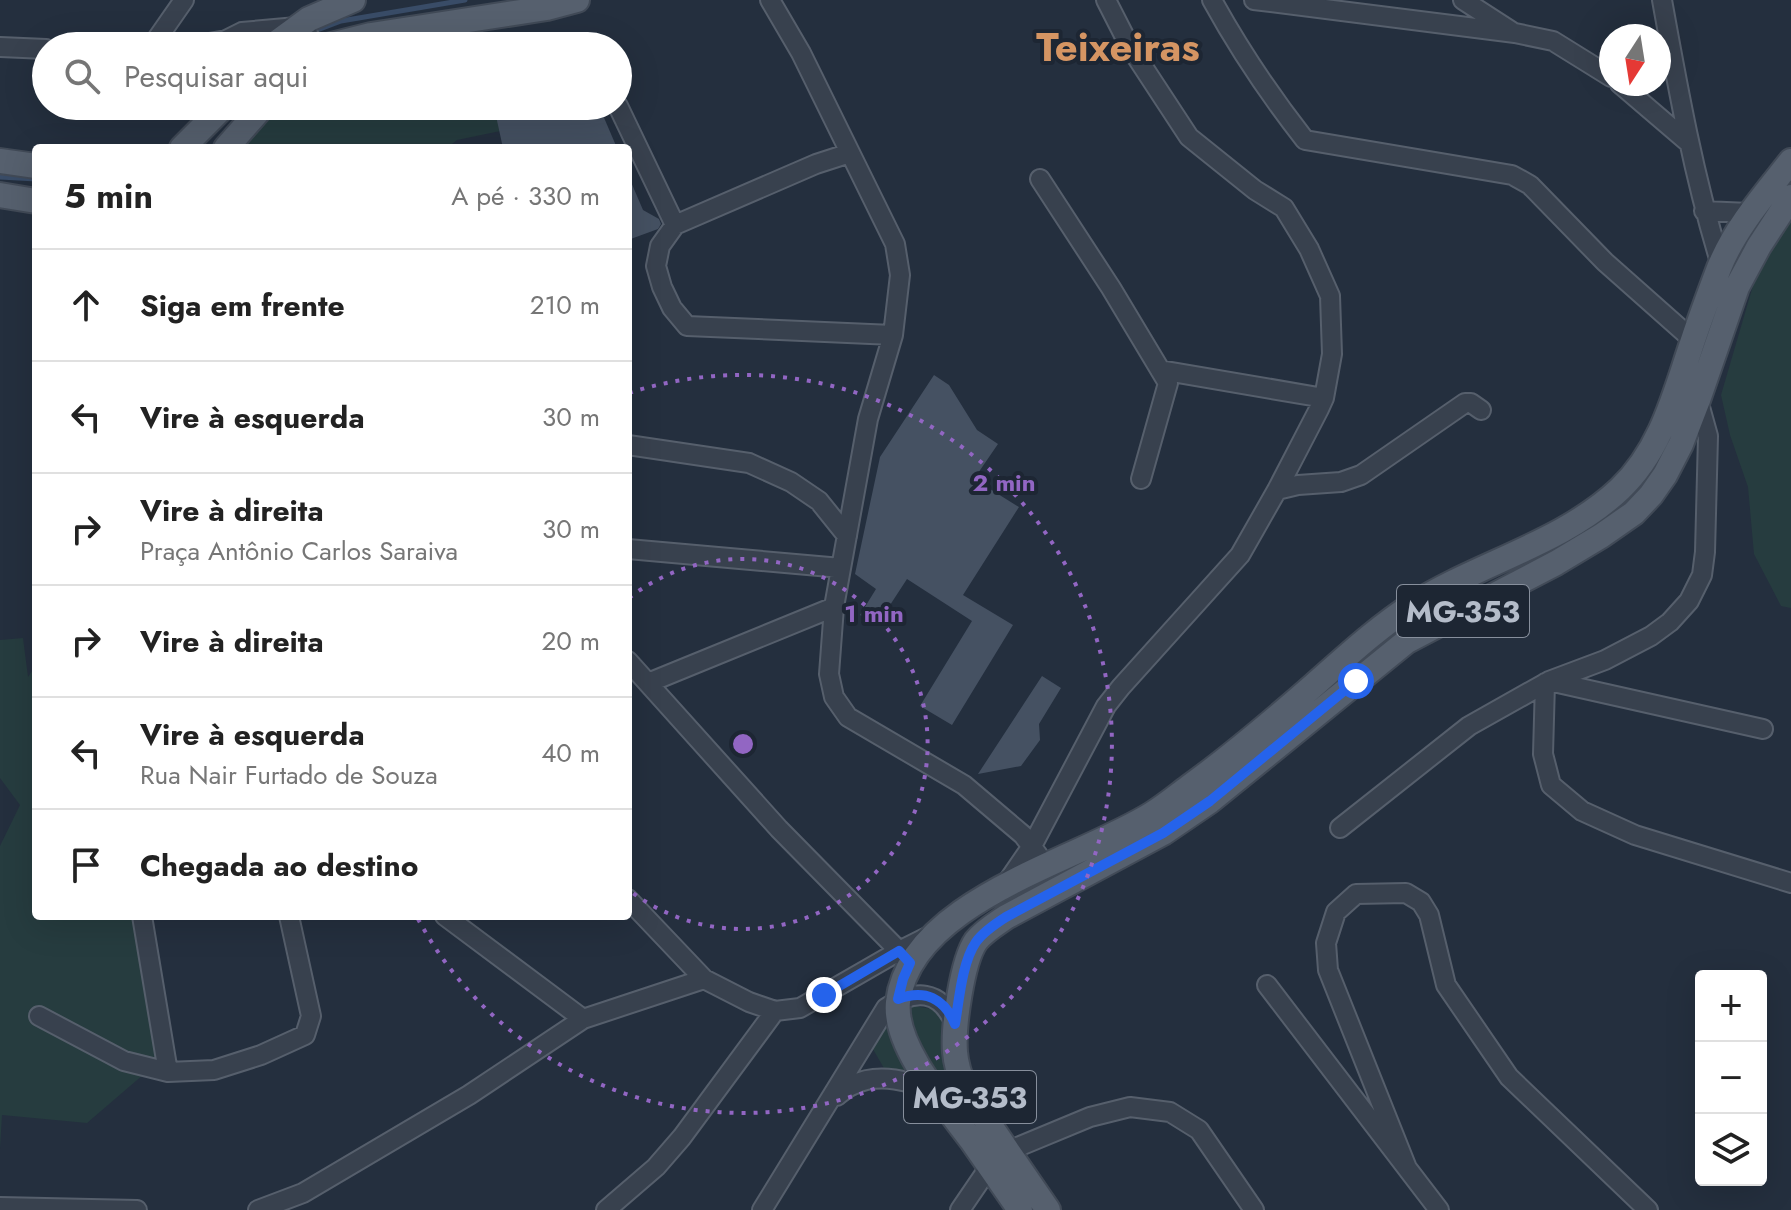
<!DOCTYPE html>
<html lang="pt">
<head>
<meta charset="utf-8">
<style>
	:root { --surface:#fff; --page:#f2f2f2; --text:#222; --muted:#767676; --line:#e0e0e0 }
	body { margin:0; font-family:Jost,sans-serif; background:var(--page); color:var(--text) }
	.controls { position:absolute; right:24px; bottom:24px; display:grid; overflow:hidden; border-radius:8px; box-shadow:0 8px 32px #0002 }
	.controls button { width:72px; height:72px; display:grid; place-items:center; padding:0; border:0; border-bottom:2px solid var(--line); background:var(--surface); color:var(--text); font:40px sans-serif }
	.compass { position:absolute; left:1599px; top:24px; width:72px; height:72px; border-radius:50%; background:var(--surface); box-shadow:0 8px 32px #0002; rotate:192deg }
	.stop { position:absolute; width:24px; height:24px; margin:-18px; border:6px solid #2563eb; border-radius:50%; background:#fff }
	.stop.end { background:#2563eb; border-color:#fff; box-shadow:0 2px 8px #0008 }
	.list { margin:0; padding:0; list-style:none }
	h2 { display:flex; justify-content:space-between; align-items:center; height:104px; margin:0; padding:0 32px; font-size:34px }
	h2 small { font-size:26px; font-weight:400; color:var(--muted) }
	.list li { display:grid; grid-template-columns:52px 1fr auto; gap:24px; align-items:center; box-sizing:border-box; height:112px; padding:0 32px; border-top:2px solid var(--line) }
	.list b { display:block; font-size:30px; white-space:nowrap }
	.list p { margin:0; font-size:26px; white-space:nowrap; color:var(--muted) }
	.list em { font-size:26px; font-style:normal; color:var(--muted) }
	.icon { flex:none; width:44px; height:44px; fill:none; stroke:currentColor; stroke-width:2; stroke-linecap:round; stroke-linejoin:round }
	.map { position:relative; flex:none; width:1791px; height:1210px; overflow:hidden }
	.search { position:absolute; background:var(--surface); box-shadow:0 8px 32px #0002; left:32px; top:32px; width:600px; height:88px; display:flex; align-items:center; gap:20px; box-sizing:border-box; padding:0 28px; border-radius:44px; color:var(--muted); font-size:30px }
	.panel { position:absolute; background:var(--surface); box-shadow:0 8px 32px #0002; left:32px; top:144px; width:600px; height:776px; border-radius:8px }
	.map>svg:first-child { display:block }
	.green { fill:#263c3f }
	.lines { fill:none; stroke-linecap:round; stroke-linejoin:round }
	.stream { stroke:#394c67; stroke-width:5 }
	.building { fill:#455162 }
	.minor-casing { stroke:#565f6c; stroke-width:22 }
	.major-casing { stroke:#414a57; stroke-width:28 }
	.minor { stroke:#38414e; stroke-width:18 }
	.major { stroke:#56606e; stroke-width:24 }
	.route { stroke:#2563eb; stroke-width:10 }
	.ring { fill:none; stroke:#9266c3; stroke-width:4; stroke-dasharray:4 8 }
	.labels { text-anchor:middle; dominant-baseline:central; stroke-width:8; stroke-linejoin:round; paint-order:stroke }
	.shield { fill:#1d2633; stroke:#878f9c; stroke-width:2 }
	.shield-label { font-size:30px; font-weight:bold; fill:#b4bcc9 }
	.district-label { font-size:40px; font-weight:bold; fill:#d59563; stroke:#1d2633 }
	.centre { fill:#9266c3; stroke:#1d2633; stroke-width:4 }
	.ring-label { font-size:24px; text-anchor:middle; font-weight:bold; fill:#9266c3; stroke:#1d2633; stroke-width:8; stroke-linejoin:round; paint-order:stroke }
</style>
</head>
<body>
<div class="map">
<svg width="1791" height="1210" viewBox="0 0 1791 1210">
	<rect width="100%" height="100%" fill="#242f3e"/>
	<path class="green" d="M 476,35 L 480,46 L 332,46 L 333,45 Z
		M 273,106 L 549,106 L 519,127 L 457,140 L 447,148 L 231,148 Z
		M 1791,220 L 1791,608 L 1781,606 L 1754,554 L 1748,487 L 1730,435 L 1721,395 L 1757,272 Z
		M 23,638 L 28,677 L 36,665 L 36,916 L 142,916 L 165,1056 L 87,1123 L 2,1115 L 0,1149 L 0,846 L 20,805 L 0,778 L 0,640 Z
		M 908,1005 L 932,1009 L 943,1017 L 980,1128 L 975,1131 L 914,1040 Z
		M 886,1023 C 892,1043 901,1056 914,1071 L 885,1070 L 870,1044 Z"/>
	<g class="lines">
		<path class="stream" d="M 320,29 L 341,21 L 465,0
			M 0,177 L 36,179"/>
	</g>
	<path class="building" d="M 539,106 L 599,106 L 617,148 L 503,148 L 496,116 Z
		M 628,175 L 643,210 L 659,219 L 661,224 L 658,229 L 628,240 Z
		M 934,375 L 949,385 L 977,430 L 998,444 L 974,479 L 1019,507 L 963,595 L 1013,625 L 952,725 L 920,706 L 972,621 L 907,579 L 877,625 L 860,615 L 876,589 L 855,574 L 880,457 Z
		M 1042,676 L 1061,688 L 1039,724 L 1040,740 L 1021,766 L 978,774 Z"/>
	<g class="lines">
		<g class="minor-casing">
			<path id="minor" d="M 770,0 L 801,53 L 895,244 L 900,275 L 893,335 L 868,419 L 834,607 L 829,674 L 834,697 L 848,717 L 964,785 L 1023,835 L 1038,855
				M 1212,0 C 1240,51 1269,94 1305,140 L 1512,175 L 1530,185 L 1605,262 L 1693,340
				M 1254,0 L 1515,33 L 1553,41 L 1611,77
				M 1463,0 L 1511,31
				M 1662,0 C 1678,89 1694,178 1721,265
				M 226,40 L 255,46
				M 152,46 L 184,0
				M 192,46 L 226,40 L 242,32 L 297,27 L 306,32 L 311,39 L 313,46
				M 0,47 L 46,49
				M 1620,84 L 1689,143
				M 618,106 L 675,225
				M 850,153 L 816,164 L 675,225 L 660,246 L 656,266 L 662,287 L 672,308 L 687,326 L 893,335
				M 1040,179 L 1111,288 L 1168,383 L 1141,479
				M 1704,211 L 1749,213
				M 1160,370 L 1324,398
				M 628,445 L 749,463 L 791,482 L 819,501 L 847,536
				M 1277,490 L 1298,485 L 1341,482 L 1361,475 L 1465,403 L 1471,403 L 1481,410
				M 628,549 L 841,568
				M 628,661 L 779,829 L 905,957
				M 1549,681 L 1763,729
				M 648,683 L 834,607
				M 1545,683 L 1543,754 L 1551,785 L 1582,811 L 1635,835 L 1791,883
				M 1340,828 L 1469,726 L 1549,681 L 1605,660 L 1651,636 L 1670,622 L 1689,601 L 1702,575 L 1705,552 L 1708,436 L 1698,400
				M 1006,884 L 1032,846 L 1106,706 L 1121,687 L 1240,555 L 1277,490 L 1319,409 L 1324,398 L 1332,354 L 1330,296 L 1309,249 L 1284,208 L 1255,190 L 1189,137 L 1130,47 L 1106,0
				M 628,899 L 704,979
				M 142,916 L 168,1072
				M 445,916 L 583,1019
				M 1267,985 L 1439,1210
				M 39,1016 L 124,1061 L 168,1072 L 214,1070 L 261,1055 L 305,1035 L 311,1016 L 289,916
				M 837,1096 C 842,1092 847,1087 853,1085 C 878,1072 912,1081 936,1092
				M 1008,1151 L 1090,1117 L 1130,1107 L 1170,1112 L 1199,1130 L 1254,1210
				M 1407,1168 L 1328,970 L 1326,943 L 1336,912 L 1356,894 L 1406,893 L 1421,902 L 1429,915 L 1446,985 L 1509,1077 L 1648,1210
				M 0,1207 L 137,1210
				M 258,1210 L 303,1193 L 469,1095 L 583,1019 L 704,979 L 749,1002 L 775,1011 L 800,1008 L 899,951 L 933,934
				M 606,1210 L 656,1167 L 682,1137 L 775,1011
				M 762,1210 L 886,1008 C 915,989 940,989 955,1024
				M 960,1210 L 990,1166"/>
		</g>
		<g class="major-casing">
			<path id="major" d="M 272,46 L 309,19 L 353,0
				M 327,46 L 371,35 L 547,8 L 577,0
				M 182,148 L 224,106
				M 226,148 L 263,106
				M 0,161 L 36,166
				M 0,195 L 36,201
				M 1020,1210 C 1004,1187 988,1164 972,1141 C 947,1107 893,1046 898,1002 C 910,901 1077,861 1152,814 C 1165,806 1177,796 1189,787 C 1232,756 1273,721 1313,686 C 1346,657 1377,628 1414,604 C 1479,563 1563,543 1620,489 C 1662,449 1675,393 1693,340 C 1701,316 1710,292 1719,268 C 1735,228 1765,194 1791,161
				M 1048,1210 L 965,1089 C 960,1077 956,1065 955,1052 C 953,1027 962,961 976,941 C 984,931 996,924 1006,917 L 1163,833 L 1210,801 L 1407,641 L 1556,563 L 1601,536 L 1634,513 L 1651,495 L 1665,475 L 1681,444 L 1698,400 L 1737,287 L 1759,246 L 1791,197"/>
		</g>
		<use href="#minor" class="minor"/>
		<use href="#major" class="major"/>
	</g>
	<g class="lines">
		<path class="route" d="M 824,995 L 899,951 L 910,963 L 903,979 L 898,999 C 925,989 944,998 955,1024 C 959,1001 962,962 976,942 C 983,932 995,924 1006,917 L 1163,833 L 1210,801 L 1356,681"/>
	</g>
	<g class="ring">
		<path d="M629 598A185 185 0 1 1 629 890"/>
		<path d="M629 393A369 369 0 1 1 417 917"/>
	</g>
	<g class="labels">
		<g class="shield">
			<rect x="1397" y="585" width="132" height="52" rx="6"/>
			<rect x="904" y="1071" width="132" height="52" rx="6"/>
		</g>
		<g class="shield-label">
			<text x="1463" y="611">MG-353</text>
			<text x="970" y="1097">MG-353</text>
		</g>
		<g class="district-label">
			<text x="1118" y="47">Teixeiras</text>
		</g>
	</g>
	<circle cx="743" cy="744" r="12" class="centre"/>
	<g class="ring-label">
		<text x="1004" y="491">2 min</text>
		<text x="874" y="622">1 min</text>
	</g>
</svg>
<div class="controls">
<button>+</button>
<button>−</button>
<button><svg class="icon" aria-label="layers" viewBox="0 0 24 24"><path d="M12 4l9 5-9 5-9-5zM3 14l9 5 9-5"/></svg></button>
</div>
<svg class="compass" viewBox="-18 -18 36 36"><path d="M0-13l5 13h-10z" fill="#e53935"/><path d="M0 13l5-13h-10z" fill="#767676"/></svg>
<div class="stop" style="left:1356px;top:681px"></div>
<div class="stop end" style="left:824px;top:995px"></div>
<div class="search"><svg class="icon" aria-label="search" viewBox="0 0 24 24"><circle cx="10" cy="10" r="6"/><path d="M15 15l6 6"/></svg>Pesquisar aqui</div>
<section class="panel">
<h2>5 min<small>A pé · 330 m</small></h2>
<ul class="list">
<li><svg class="icon" aria-label="ahead" viewBox="0 0 24 24"><path d="M12 20V5M6 11l6-6 6 6"/></svg><div><b>Siga em frente</b></div><em>210 m</em></li>
<li><svg class="icon" aria-label="left" viewBox="0 0 24 24"><path d="M17 20v-9H6M10 6l-5 5 5 5"/></svg><div><b>Vire à esquerda</b></div><em>30 m</em></li>
<li><svg class="icon" aria-label="right" viewBox="0 0 24 24"><path d="M7 20v-9h11M14 6l5 5-5 5"/></svg><div><b>Vire à direita</b><p>Praça Antônio Carlos Saraiva</p></div><em>30 m</em></li>
<li><svg class="icon" aria-label="right" viewBox="0 0 24 24"><path d="M7 20v-9h11M14 6l5 5-5 5"/></svg><div><b>Vire à direita</b></div><em>20 m</em></li>
<li><svg class="icon" aria-label="left" viewBox="0 0 24 24"><path d="M17 20v-9H6M10 6l-5 5 5 5"/></svg><div><b>Vire à esquerda</b><p>Rua Nair Furtado de Souza</p></div><em>40 m</em></li>
<li><svg class="icon" aria-label="arrive" viewBox="0 0 24 24"><path d="M6 21V4h12l-3 4 3 4H6"/></svg><div><b>Chegada ao destino</b></div></li>
</ul>
</section>
</div>
</body>
</html>
